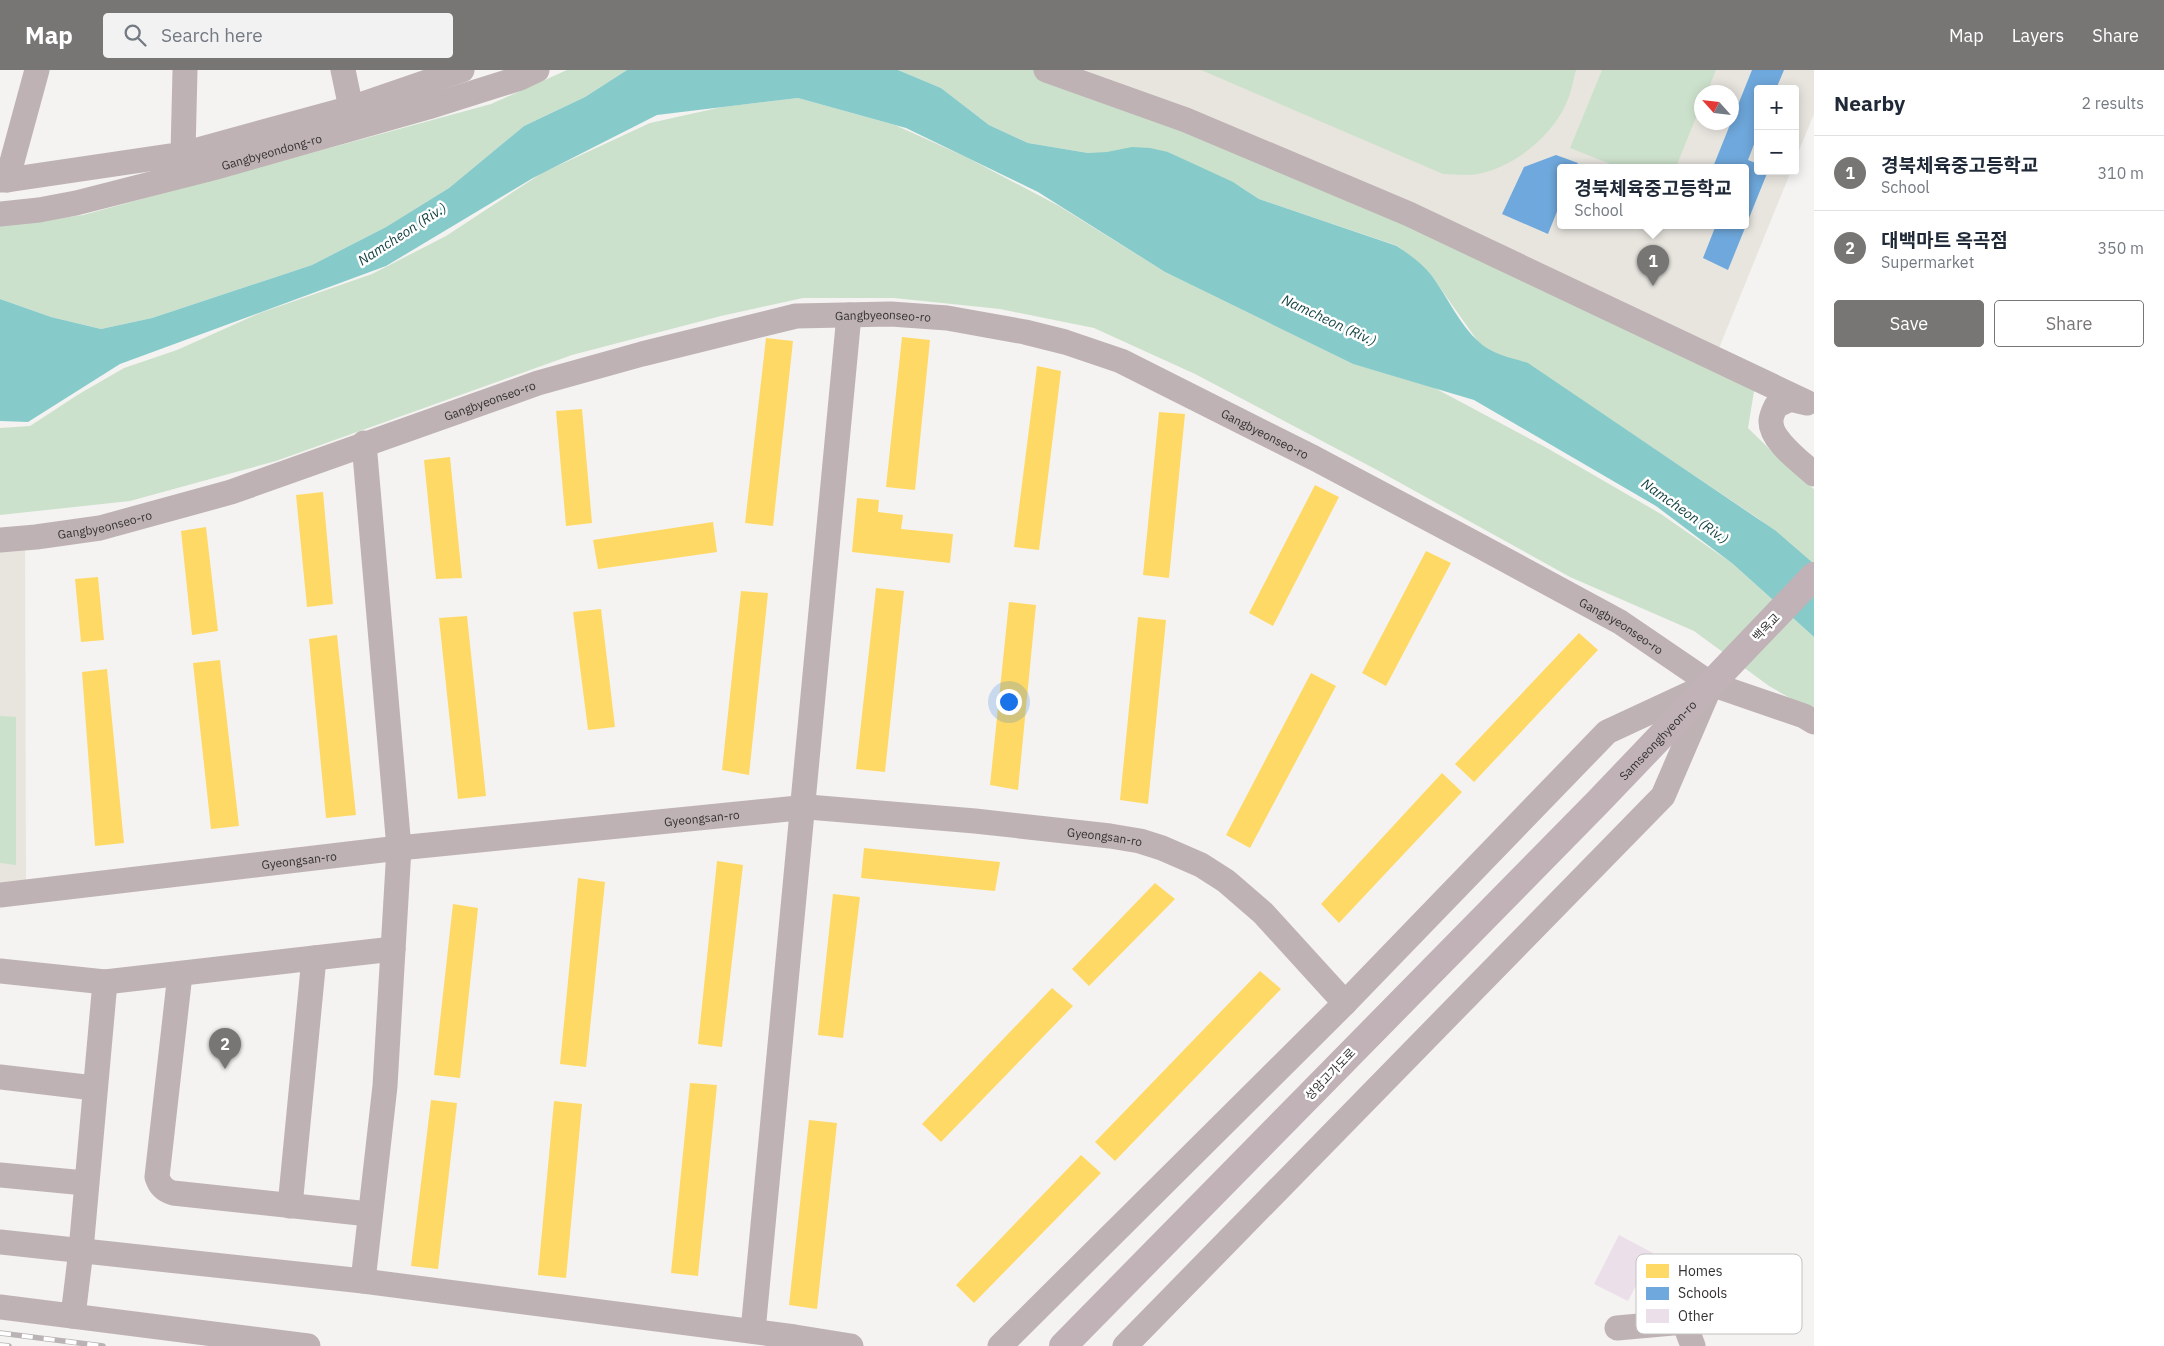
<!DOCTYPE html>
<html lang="en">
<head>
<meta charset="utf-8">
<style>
	:root { --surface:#fff; --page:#f2f2f3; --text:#1f2937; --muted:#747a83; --line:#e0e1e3; --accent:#777674 }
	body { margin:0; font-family:"IBM Plex Sans","Noto Sans KR",sans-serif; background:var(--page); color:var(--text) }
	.controls { position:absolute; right:15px; top:15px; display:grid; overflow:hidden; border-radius:5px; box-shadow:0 2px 12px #0003 }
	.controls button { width:45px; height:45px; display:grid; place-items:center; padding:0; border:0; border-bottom:1px solid var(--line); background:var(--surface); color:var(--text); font:25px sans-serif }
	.compass { position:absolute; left:1694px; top:15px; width:45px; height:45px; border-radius:50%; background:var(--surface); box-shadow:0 2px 12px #0003; rotate:297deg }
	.you { position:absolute; left:1008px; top:631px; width:18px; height:18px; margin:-12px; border:4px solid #fff; border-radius:50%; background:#1a73e8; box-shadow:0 0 0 8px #1a73e833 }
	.badge { display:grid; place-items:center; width:32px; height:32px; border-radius:50%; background:var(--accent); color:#fff; font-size:16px; font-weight:700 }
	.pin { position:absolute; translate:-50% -41px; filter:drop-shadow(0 1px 2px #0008) }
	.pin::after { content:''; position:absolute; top:26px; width:18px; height:15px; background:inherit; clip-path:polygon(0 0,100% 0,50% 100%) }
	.popup { position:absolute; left:1557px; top:94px; width:192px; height:65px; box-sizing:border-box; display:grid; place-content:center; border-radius:5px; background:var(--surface); filter:drop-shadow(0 1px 4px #0005); font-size:16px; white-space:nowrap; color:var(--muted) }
	.popup b { font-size:19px; color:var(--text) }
	.popup::after { content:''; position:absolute; left:50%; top:100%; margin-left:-10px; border:10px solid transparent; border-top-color:var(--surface) }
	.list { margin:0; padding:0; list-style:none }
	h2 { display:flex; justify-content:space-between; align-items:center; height:65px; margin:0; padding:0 20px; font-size:21px }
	h2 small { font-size:16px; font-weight:400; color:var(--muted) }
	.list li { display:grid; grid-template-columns:32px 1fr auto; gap:15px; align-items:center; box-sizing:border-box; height:75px; padding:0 20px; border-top:1px solid var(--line) }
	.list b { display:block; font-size:19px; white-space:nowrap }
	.list p { margin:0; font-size:16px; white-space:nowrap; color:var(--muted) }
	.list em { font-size:16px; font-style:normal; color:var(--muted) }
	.actions { display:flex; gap:10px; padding:15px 20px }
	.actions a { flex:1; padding:11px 0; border:1px solid var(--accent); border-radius:5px; text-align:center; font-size:18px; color:var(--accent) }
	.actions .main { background:var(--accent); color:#fff }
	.icon { flex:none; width:28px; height:28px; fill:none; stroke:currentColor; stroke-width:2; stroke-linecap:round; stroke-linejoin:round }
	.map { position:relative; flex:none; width:1814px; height:1276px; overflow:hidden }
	header { display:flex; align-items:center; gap:30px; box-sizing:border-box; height:70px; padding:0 25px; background:var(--accent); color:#fff }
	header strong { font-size:24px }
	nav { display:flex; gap:28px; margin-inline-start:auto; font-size:18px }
	.search { width:350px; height:45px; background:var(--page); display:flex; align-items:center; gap:12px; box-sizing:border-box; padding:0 18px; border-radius:5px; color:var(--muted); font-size:19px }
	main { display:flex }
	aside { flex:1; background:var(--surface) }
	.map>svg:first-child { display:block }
	.built { fill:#e8e5df; fill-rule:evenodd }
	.green { fill:#cce1cc }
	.water { fill:#86cbca }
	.homes { fill:#ffd966 }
	.schools { fill:#6fa8dc }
	.building { fill:#ebe0e9 }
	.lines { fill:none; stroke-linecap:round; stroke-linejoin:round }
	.minor { stroke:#bfb2b5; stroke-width:25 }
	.major { stroke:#c0b2b6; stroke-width:28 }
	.rail-casing { stroke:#bab3b5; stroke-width:5.5 }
	.rail { stroke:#fff; stroke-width:4; stroke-dasharray:11; stroke-linecap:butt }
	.labels { text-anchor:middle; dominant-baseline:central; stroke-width:5; stroke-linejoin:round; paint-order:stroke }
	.street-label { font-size:12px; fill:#333231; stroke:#fff }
	.water-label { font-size:14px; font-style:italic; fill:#154343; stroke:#fff }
	.key { fill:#fff; stroke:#c2c2c1; stroke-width:1 }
	.key-label { font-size:14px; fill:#333231 }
</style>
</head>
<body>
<header>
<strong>Map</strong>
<div class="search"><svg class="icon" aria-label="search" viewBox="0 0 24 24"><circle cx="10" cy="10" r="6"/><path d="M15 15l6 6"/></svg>Search here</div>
<nav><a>Map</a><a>Layers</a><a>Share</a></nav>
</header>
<main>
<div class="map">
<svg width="1814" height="1276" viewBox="0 0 1814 1276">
	<rect width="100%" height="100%" fill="#f4f3f1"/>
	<path class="built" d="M 1046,0 L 1814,0 L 1814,44 L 1795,90 L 1795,19 L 1758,19 L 1758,101 L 1791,101 L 1715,288 ZM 1702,22 L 1732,22 L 1732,52 L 1702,52 ZM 1560,97 L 1746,97 L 1746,155 L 1560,155 Z
		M 25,468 L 26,823 L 0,825 L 0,470 Z"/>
	<path class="green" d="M 567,0 L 627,0 L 585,27 L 524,56 L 449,118 L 386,157 L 312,195 L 152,248 L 101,259 L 51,247 L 0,229 L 0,156 L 83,145 L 491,34 Z
		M 898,0 L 1046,0 L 1186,50 L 1756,309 L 1748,358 L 1792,401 L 1814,419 L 1814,495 L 1759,449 L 1528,294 L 1496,287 L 1479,273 L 1431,205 L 1398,176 L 1259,129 L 1241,117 L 1168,82 L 1088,83 L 1028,73 L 989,55 L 941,18 Z
		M 1201,0 L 1576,0 C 1573,11 1571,24 1566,34 C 1551,67 1514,97 1478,104 C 1467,106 1454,104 1443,104 Z
		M 1602,0 L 1716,0 L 1707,22 L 1702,22 L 1701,35 L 1676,97 L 1618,97 L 1570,78 Z
		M 798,28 L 895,55 L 966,87 L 1059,136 L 1165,202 L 1353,294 L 1429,315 L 1547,378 L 1661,444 L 1733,494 L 1814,567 L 1814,642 L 1769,616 L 1694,561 L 1570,507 L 1377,400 L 1195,304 L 1094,258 L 1000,239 L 894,228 L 803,228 L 721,246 L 572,285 L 276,391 L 130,431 L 0,445 L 0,358 L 30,356 L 79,324 L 124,298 L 177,280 L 260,243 L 372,204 L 446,166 L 542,103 L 650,53 L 722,37 Z
		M 0,646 L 16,647 L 16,795 L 0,793 Z"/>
	<path class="water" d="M 627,0 L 898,0 L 941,18 L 989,55 L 1028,73 L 1088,83 L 1107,82 L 1132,77 L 1150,78 L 1168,82 L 1233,112 L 1259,129 L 1397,176 C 1410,185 1423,194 1432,206 C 1448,228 1459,254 1479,272 C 1491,284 1512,288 1528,293 L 1776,461 L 1814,494 L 1814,567 L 1733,494 L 1656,436 L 1474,330 L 1353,294 L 1165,202 L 1038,122 L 906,58 L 798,28 L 657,45 L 533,108 L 386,196 L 120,294 L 28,352 L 0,351 L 0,229 L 51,247 L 101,259 L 152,248 L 312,195 L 386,157 L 449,118 L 524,56 L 585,27 Z"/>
	<path class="homes" d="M 902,267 L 930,270 L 915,420 L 886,417 Z
		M 766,268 L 793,271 L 773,456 L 745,453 Z
		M 1037,296 L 1061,301 L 1039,480 L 1014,477 Z
		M 582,339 L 592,453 L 566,456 L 556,341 Z
		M 1159,342 L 1185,344 L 1169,508 L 1143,505 Z
		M 450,387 L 462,508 L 436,509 L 424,390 Z
		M 1315,415 L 1339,427 L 1273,556 L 1249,543 Z
		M 323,422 L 333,534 L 307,537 L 296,425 Z
		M 857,428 L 879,430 L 878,442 L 903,445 L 901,459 L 953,464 L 950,493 L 852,482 Z
		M 713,452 L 717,482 L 598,499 L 593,470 Z
		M 206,457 L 218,561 L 192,565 L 181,461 Z
		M 1426,481 L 1451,493 L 1386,616 L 1362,603 Z
		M 98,507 L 104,570 L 81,572 L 75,509 Z
		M 876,518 L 904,521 L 885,702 L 856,699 Z
		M 741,521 L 768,523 L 749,705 L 722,700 Z
		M 1009,532 L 1036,535 L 1018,720 L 990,715 Z
		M 601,539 L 615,657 L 588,660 L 573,542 Z
		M 467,546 L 486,726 L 458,729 L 439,548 Z
		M 1138,547 L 1166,550 L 1148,734 L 1120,730 Z
		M 1579,563 L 1598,580 L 1474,712 L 1455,694 Z
		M 337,565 L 356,745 L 326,748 L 309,569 Z
		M 220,590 L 239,756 L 211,759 L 193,593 Z
		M 107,599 L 124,773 L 95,776 L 82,602 Z
		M 1311,603 L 1336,616 L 1250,778 L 1226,765 Z
		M 1442,703 L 1462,722 L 1339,853 L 1321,834 Z
		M 864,778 L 1000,792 L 995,821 L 861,808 Z
		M 717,791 L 743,795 L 722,977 L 698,974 Z
		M 578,808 L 605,812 L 586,997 L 560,994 Z
		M 1155,813 L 1175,829 L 1089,916 L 1072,899 Z
		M 833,824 L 860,827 L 843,968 L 818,965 Z
		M 453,834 L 478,838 L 460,1008 L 434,1005 Z
		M 1260,901 L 1281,919 L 1115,1091 L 1095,1072 Z
		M 1052,918 L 1073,936 L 941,1072 L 922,1054 Z
		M 690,1013 L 717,1015 L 698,1206 L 671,1203 Z
		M 431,1030 L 457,1033 L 438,1199 L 411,1196 Z
		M 554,1031 L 582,1034 L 566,1208 L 538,1205 Z
		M 809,1050 L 837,1053 L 817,1239 L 789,1235 Z
		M 1081,1085 L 1101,1103 L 974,1233 L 956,1215 Z"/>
	<path class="schools" d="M 1752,0 L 1784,0 L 1776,19 L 1758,19 L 1758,64 L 1748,90 L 1758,94 L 1758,101 L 1768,101 L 1728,200 L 1703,188 L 1716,155 L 1746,155 L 1746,97 L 1713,97 Z
		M 1556,85 L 1578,93 L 1576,97 L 1560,97 L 1560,134 L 1548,164 L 1502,144 L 1524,97 Z"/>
	<path class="building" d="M 1619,1165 L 1653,1183 L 1628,1231 L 1594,1214 Z"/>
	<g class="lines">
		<g class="minor">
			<path d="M 343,0 L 351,38"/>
			<path d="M 1046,0 L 1186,50 L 1409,144 L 1806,332"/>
			<path d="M 183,84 L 351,38 L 462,0"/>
			<path d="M 0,110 L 7,110 L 37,0"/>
			<path d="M 7,110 L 183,84 L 185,0"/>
			<path id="s1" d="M 0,144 L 39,140 L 76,133 L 213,98 L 428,37 L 520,8 L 537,0"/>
			<path d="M 1807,333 L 1790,329 L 1776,336 C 1774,340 1771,346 1771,351 C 1770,370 1801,392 1814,404"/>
			<path id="s2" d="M 0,470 L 36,467 L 100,458 L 231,422 L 538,313 L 642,284 L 796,246 L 891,244 L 947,248 L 1025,262 L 1065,272 L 1121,291 L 1314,388 L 1476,474 L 1620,552 L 1711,614 L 1804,646 L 1814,652"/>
			<path id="s3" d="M 0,825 L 399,778 L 808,737 L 975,751 L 1110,766 L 1140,771 L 1162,778 L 1201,795 L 1226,811 L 1263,843 L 1345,933"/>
			<path d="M 0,901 L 105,912 L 393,879"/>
			<path d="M 180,904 L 157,1107 C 160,1116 164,1120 173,1123 L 369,1144"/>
			<path d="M 0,1007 L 94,1018"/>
			<path d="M 0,1105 L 85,1113"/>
			<path d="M 290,1136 L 314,888"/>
			<path d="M 0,1172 L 363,1211 L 795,1267 L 851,1276"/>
			<path d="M 363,1211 L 385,1016 L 399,778 L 364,373"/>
			<path d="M 0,1237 L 308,1276"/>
			<path d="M 73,1246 L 81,1180 L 105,912"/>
			<path d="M 1617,1258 L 1684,1252 L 1693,1276"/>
			<path d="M 753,1261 L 849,245"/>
			<path d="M 1000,1276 L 1345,933 L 1607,662 L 1706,616"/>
			<path d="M 1125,1276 L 1663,726 L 1709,619"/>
		</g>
		<path class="major" id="s4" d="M 1063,1276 L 1597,733 L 1814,506"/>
		<g class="rail-casing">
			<path id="rail" d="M 0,1263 L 103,1276
				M 0,1275 L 9,1276"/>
		</g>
		<use href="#rail" class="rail"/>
	</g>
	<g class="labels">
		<g class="street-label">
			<text stroke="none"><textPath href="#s1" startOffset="279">Gangbyeondong-ro</textPath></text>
			<text stroke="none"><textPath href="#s2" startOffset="916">Gangbyeonseo-ro</textPath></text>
			<text stroke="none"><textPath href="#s2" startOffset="511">Gangbyeonseo-ro</textPath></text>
			<text stroke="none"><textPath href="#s2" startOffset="1321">Gangbyeonseo-ro</textPath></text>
			<text stroke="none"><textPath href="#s2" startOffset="106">Gangbyeonseo-ro</textPath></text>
			<text stroke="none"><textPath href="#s2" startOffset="1726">Gangbyeonseo-ro</textPath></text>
			<text transform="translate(1766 557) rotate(-46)">백옥교</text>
			<text stroke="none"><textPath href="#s4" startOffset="849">Samseonghyeon-ro</textPath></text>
			<text stroke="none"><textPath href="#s3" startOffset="706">Gyeongsan-ro</textPath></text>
			<text stroke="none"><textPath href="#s3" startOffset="1111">Gyeongsan-ro</textPath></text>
			<text stroke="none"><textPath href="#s3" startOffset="301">Gyeongsan-ro</textPath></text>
			<text transform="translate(1330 1004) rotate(-46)">성암고가도로</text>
		</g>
		<g class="water-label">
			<text transform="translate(402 164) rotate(-33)">Namcheon (Riv.)</text>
			<text transform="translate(1329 250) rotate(25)">Namcheon (Riv.)</text>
			<text transform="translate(1685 441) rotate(35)">Namcheon (Riv.)</text>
		</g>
	</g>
	<rect x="1636" y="1184" width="166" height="80" rx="8" class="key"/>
	<rect x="1646" y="1194" width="23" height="14" fill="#ffd966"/>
	<rect x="1646" y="1217" width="23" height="13" fill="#6fa8dc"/>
	<rect x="1646" y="1239" width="23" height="14" fill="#ebe0e9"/>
	<g class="key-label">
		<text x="1678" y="1206">Homes</text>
		<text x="1678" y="1228">Schools</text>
		<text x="1678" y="1251">Other</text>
	</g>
</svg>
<div class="controls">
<button>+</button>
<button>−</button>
</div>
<svg class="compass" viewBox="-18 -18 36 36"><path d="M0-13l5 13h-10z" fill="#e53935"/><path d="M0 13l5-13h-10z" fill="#747a83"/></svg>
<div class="you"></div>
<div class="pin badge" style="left:1653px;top:216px">1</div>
<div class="popup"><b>경북체육중고등학교</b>School</div>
<div class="pin badge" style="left:225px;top:999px">2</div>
</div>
<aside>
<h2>Nearby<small>2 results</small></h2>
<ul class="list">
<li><span class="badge">1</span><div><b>경북체육중고등학교</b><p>School</p></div><em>310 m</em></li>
<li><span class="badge">2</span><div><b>대백마트 옥곡점</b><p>Supermarket</p></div><em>350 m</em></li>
</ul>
<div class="actions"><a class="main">Save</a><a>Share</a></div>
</aside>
</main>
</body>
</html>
